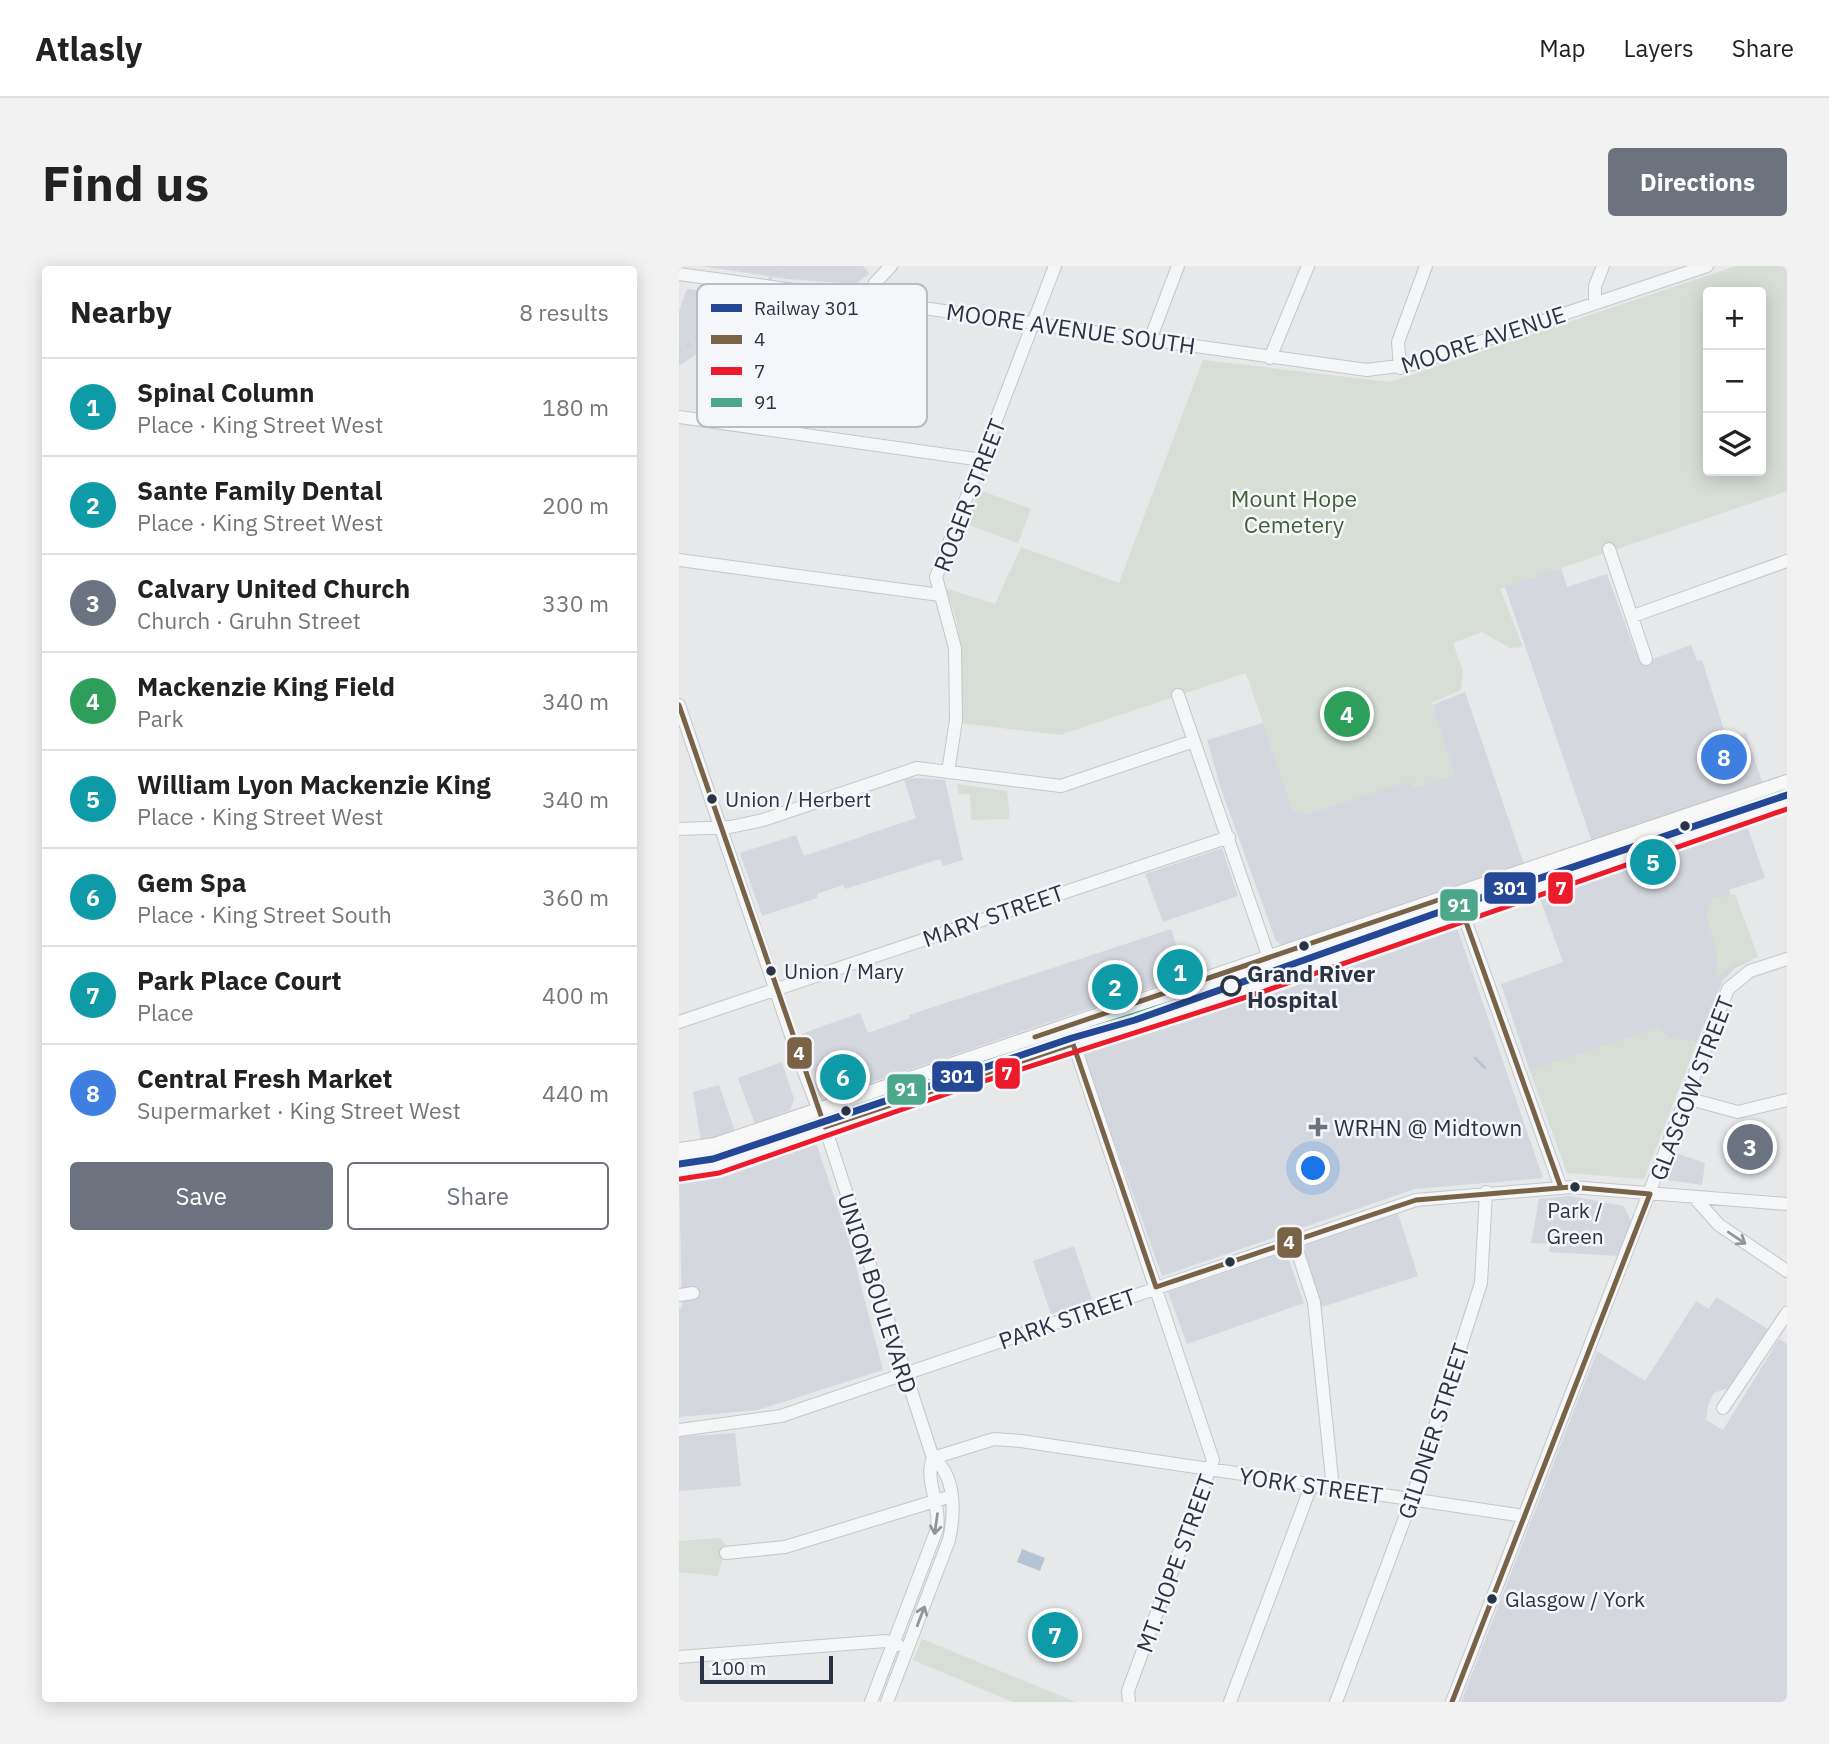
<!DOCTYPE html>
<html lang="en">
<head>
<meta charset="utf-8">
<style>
	:root { --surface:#fff; --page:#f2f2f2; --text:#222; --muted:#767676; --line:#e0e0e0; --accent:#6c737f }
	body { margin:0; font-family:"IBM Plex Sans",sans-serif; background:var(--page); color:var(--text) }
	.controls { position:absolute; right:21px; top:21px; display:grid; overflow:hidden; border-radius:7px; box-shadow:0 4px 18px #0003 }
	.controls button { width:63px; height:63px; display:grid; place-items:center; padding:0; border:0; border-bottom:2px solid var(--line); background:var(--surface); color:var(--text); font:35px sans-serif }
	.scale { position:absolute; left:21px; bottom:18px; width:133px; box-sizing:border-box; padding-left:7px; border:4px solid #2b3445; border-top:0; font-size:19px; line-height:24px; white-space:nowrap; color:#2b3445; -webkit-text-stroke:5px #f4f6f9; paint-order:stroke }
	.you { position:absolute; left:635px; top:903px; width:24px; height:24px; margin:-18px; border:5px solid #fff; border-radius:50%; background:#1a73e8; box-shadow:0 0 0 10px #1a73e833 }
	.badge { display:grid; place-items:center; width:46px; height:46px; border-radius:50%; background:var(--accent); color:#fff; font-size:23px; font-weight:700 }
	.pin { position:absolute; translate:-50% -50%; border:4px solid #fff; box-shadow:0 2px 7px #0006 }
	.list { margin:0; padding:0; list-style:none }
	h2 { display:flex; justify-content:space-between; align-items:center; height:91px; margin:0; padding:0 28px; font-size:30px }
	h2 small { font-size:23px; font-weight:400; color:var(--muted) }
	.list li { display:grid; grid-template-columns:46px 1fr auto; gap:21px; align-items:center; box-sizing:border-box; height:98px; padding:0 28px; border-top:2px solid var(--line) }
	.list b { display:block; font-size:26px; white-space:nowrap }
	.list p { margin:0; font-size:23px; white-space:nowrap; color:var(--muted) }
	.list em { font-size:23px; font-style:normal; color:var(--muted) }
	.actions { display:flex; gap:14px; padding:21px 28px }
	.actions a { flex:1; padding:16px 0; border:2px solid var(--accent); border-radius:7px; text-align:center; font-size:24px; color:var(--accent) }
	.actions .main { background:var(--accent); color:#fff }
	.icon { flex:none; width:38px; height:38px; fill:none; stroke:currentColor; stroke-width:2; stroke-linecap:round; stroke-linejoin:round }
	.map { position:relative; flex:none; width:1108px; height:1436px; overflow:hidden; border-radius:7px }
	header { display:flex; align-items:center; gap:42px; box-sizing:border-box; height:98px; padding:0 35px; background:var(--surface); border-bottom:2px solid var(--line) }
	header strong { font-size:33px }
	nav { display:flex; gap:38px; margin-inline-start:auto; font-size:24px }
	.intro { display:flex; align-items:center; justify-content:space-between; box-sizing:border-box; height:168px; padding:0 42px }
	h1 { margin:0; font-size:49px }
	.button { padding:18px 32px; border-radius:7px; background:var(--accent); color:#fff; font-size:24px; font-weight:700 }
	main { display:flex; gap:42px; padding:0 42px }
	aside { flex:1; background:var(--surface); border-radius:7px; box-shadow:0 4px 18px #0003 }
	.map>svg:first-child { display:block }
	.built { fill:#d4d7dd }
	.green { fill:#d6ded6; fill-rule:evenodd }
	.water { fill:#b4c4d5 }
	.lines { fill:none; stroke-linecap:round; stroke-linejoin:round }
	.stream { stroke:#b4c4d5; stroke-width:2.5 }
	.minor-casing { stroke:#c4c6c8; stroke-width:14 }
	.major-casing { stroke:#c2c5c8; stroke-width:18 }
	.minor { stroke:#f5f6f7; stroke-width:12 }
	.major { stroke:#f8f8f8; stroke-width:16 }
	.rail { stroke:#cecfd2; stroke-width:2.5; stroke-dasharray:3.5 7; stroke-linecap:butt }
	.bus-1-casing { stroke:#f4f6f9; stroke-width:10 }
	.bus-2-casing { stroke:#f4f6f9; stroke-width:10 }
	.bus-3-casing { stroke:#f4f6f9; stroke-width:10 }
	.bus-1 { stroke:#796246; stroke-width:5 }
	.bus-2 { stroke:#ec1b29; stroke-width:5 }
	.bus-3 { stroke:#4da88b; stroke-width:5 }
	.rail-1-casing { stroke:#f4f6f9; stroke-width:12 }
	.rail-1 { stroke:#244895; stroke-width:7 }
	.oneway { stroke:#90959e }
	.bus-dot { fill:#2b3445; stroke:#f4f6f9; stroke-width:2.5 }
	.stop-dot { fill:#f4f6f9; stroke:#2b3445; stroke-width:3.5 }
	.poi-dot { fill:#6c737f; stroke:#f4f6f9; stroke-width:2.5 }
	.labels { text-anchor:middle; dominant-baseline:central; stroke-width:5; stroke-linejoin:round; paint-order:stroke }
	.bus-label { font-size:21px; fill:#2b3445; stroke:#f4f6f9; text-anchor:start }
	.street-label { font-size:23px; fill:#2b3445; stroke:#f4f6f9 }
	.park-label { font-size:23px; fill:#3f6138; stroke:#f4f6f9 }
	.stop-label { font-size:23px; font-weight:bold; fill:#2b3445; stroke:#f4f6f9; text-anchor:start }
	.poi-label { font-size:23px; fill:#2b3445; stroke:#f4f6f9; text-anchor:start }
	.key { fill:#f4f6f9; stroke:#b8bcc3; stroke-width:2 }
	.key-label { font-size:19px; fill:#2b3445 }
	.line-badge { stroke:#f4f6f9; stroke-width:2.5 }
	.badge-label { font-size:19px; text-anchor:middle; font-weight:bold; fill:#fff }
</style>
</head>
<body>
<header>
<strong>Atlasly</strong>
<nav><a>Map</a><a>Layers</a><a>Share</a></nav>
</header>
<div class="intro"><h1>Find us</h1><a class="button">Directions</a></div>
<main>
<aside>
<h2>Nearby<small>8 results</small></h2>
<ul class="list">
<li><span class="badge" style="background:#0f9aa8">1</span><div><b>Spinal Column</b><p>Place · King Street West</p></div><em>180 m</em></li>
<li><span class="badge" style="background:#0f9aa8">2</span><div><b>Sante Family Dental</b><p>Place · King Street West</p></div><em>200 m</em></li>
<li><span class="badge" style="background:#6b7280">3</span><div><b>Calvary United Church</b><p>Church · Gruhn Street</p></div><em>330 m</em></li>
<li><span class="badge" style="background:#2e9e5b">4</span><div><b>Mackenzie King Field</b><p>Park</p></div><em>340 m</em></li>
<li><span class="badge" style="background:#0f9aa8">5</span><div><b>William Lyon Mackenzie King</b><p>Place · King Street West</p></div><em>340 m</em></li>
<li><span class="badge" style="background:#0f9aa8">6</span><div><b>Gem Spa</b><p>Place · King Street South</p></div><em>360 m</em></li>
<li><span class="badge" style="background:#0f9aa8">7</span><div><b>Park Place Court</b><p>Place</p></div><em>400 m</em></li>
<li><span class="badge" style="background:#3f7fe0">8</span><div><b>Central Fresh Market</b><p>Supermarket · King Street West</p></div><em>440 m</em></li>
</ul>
<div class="actions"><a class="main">Save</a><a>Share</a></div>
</aside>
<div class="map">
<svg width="1108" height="1436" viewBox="0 0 1108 1436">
	<rect width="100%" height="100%" fill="#e6e8ea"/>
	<path class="built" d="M 22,0 L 184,0 L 190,7 L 177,18 L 108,13 Z
		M 8,23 L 101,34 L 93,92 L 23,84 L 0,100 L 0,45 Z
		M 882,301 L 888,321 L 928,308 L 956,385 L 969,380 L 974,393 L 1012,379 L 1018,395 L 1023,394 L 1048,473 L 1067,467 L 1084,519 L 913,576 L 826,321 Z
		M 786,426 L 845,598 L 602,679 L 597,675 L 542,523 L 528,474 L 584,457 L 614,544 L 732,515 L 735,522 L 775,508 L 753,439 Z
		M 236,512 L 266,514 L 284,594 L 264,600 L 261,593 L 166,623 L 164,619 L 138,628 L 138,632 L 83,650 L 61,587 L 117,569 L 125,590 L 237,552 L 225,513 Z
		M 1065,551 L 1086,612 L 1050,624 L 1073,694 L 1056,702 L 1044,714 L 1018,776 L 991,773 L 980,762 L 851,805 L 822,718 L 884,696 L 858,624 Z
		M 543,582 L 559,630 L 484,656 L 466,608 Z
		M 775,653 L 864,912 L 736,923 L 483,1010 L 400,776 Z
		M 492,663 L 507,710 L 147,832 L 143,830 L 122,768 L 181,747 L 189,767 L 231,752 L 230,749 Z
		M 103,796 L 115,833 L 111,844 L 76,858 L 59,812 Z
		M 40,819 L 56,865 L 22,875 L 14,826 Z
		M 132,874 L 137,877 L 171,978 L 204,1104 L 79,1144 L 0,1151 L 0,1043 L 3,1042 L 0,911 L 33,909 Z
		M 994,886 L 1026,897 L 1023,919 L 989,914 L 987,911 Z
		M 891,930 L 945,940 L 952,955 L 939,990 L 870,986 L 871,978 L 852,977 L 860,933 Z
		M 719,947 L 739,1010 L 643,1041 L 624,980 Z
		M 395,980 L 413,1034 L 372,1048 L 354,995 Z
		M 607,986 L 625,1037 L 508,1078 L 489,1026 Z
		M 1037,1031 L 1089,1063 L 1049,1122 L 1035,1127 L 1029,1139 L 1027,1154 L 1044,1164 L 1100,1073 L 1108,1078 L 1108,1436 L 782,1436 L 918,1085 L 966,1115 L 1017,1035 L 1030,1043 Z
		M 56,1167 L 62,1220 L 0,1225 L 0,1171 Z"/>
	<path class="green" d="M 1057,0 L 1108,0 L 1108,225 L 821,323 L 844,381 L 831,382 L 803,366 L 774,377 L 784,405 L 782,424 L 752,437 L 776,508 L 734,522 L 731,515 L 627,549 L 614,545 L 567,407 L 381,469 L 281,457 C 282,409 287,366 266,322 L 316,338 L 342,281 L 440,317 L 524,94 L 711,116 ZM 1029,26 L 1082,26 L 1082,205 L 1029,205 Z
		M 300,224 L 352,243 L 339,277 L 287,258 Z
		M 278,518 L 328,525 L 331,553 L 292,554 L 291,528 L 280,528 Z
		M 1056,628 L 1079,691 L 1056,699 L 1035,713 L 1039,693 L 1027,646 L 1033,633 Z
		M 980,761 L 991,773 L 1018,776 L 965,913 L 888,907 L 851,805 Z
		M 41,1272 L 47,1279 L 39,1310 L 0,1306 L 0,1275 Z
		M 243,1373 L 397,1436 L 334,1436 L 234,1394 Z"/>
	<path class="water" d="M 343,1283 L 366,1292 L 361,1305 L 338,1296 Z"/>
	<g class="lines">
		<path class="stream" d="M 796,792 L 806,802"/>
		<g class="minor-casing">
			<path id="minor" d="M 0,8 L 688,104 L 735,98 L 1028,0
				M 189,34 L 196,17 L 212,0
				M 916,37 L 916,20 L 924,0
				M 471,74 L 499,0
				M 591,92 L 629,0
				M 721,102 L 719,76 L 747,0
				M 0,151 L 303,194
				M 930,283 L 967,393
				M 0,294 L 261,329
				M 954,350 L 1108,295
				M 499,429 L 597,712
				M 0,439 L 118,787 L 146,861 L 254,1192 C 277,1210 276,1246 270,1274 L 208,1436
				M 269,506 L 277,454 L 276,382 L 257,311 L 376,0
				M 0,563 L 51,561 L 84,554 L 238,502 L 382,520 L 515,475
				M 777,628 L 882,922
				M 0,756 L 550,571
				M 389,760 L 534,1194 L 449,1425 L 450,1436
				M 1007,832 L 1059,846 L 1108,834
				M 1015,931 L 1040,959 L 1108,1005
				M 615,975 L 635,1036 L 654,1223
				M 0,1029 L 14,1027
				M 1044,1142 L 1108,1047
				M 0,1164 L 102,1150 L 737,934 L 892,921 L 1108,938
				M 254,1192 L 315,1173 L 342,1175 L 845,1250
				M 47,1287 L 106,1281 L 266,1232
				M 0,1391 L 207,1375 L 219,1379
				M 192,1436 L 258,1263 C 262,1239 245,1213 254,1192
				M 551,1436 L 632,1220
				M 657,1436 L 730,1241 L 802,1017 L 807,926
				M 773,1436 L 1049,723 L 1071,705 L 1108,693"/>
		</g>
		<g class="major-casing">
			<path id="major" d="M 0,885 L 36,880 L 1108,517
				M 0,904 L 37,899 L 296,809 L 580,718 L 1108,534"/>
		</g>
		<use href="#minor" class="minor"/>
		<use href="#major" class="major"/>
		<path class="rail" d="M 0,86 L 107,0"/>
		<g class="bus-1-casing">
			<path id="bus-1" d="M 0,439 L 146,861 L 394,778 L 477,1021 L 737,934 L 892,921 L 971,928
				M 356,771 L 777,628 L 882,922
				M 773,1436 L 971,928"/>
		</g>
		<g class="bus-2-casing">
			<path id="bus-2" d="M 1,913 L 40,907 L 299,817 L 583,726 L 1108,543"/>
		</g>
		<g class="bus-3-casing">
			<path id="bus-3" d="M 0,895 L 35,890 L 293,801 L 577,710 L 1105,526"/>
		</g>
		<use href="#bus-1" class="bus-1"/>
		<use href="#bus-2" class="bus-2"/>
		<use href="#bus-3" class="bus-3"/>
		<g class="rail-1-casing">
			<path id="rail-1" d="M 0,898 L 34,893 L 393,772 L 456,754 L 769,643 L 1108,529"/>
		</g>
		<use href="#rail-1" class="rail-1"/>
	</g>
	<defs><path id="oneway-shaft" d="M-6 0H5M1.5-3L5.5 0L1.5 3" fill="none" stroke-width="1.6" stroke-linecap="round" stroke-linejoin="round" transform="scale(1.75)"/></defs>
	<g class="oneway">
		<use href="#oneway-shaft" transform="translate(1058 972) rotate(34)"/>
		<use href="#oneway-shaft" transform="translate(257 1258) rotate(98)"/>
		<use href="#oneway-shaft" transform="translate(242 1350) rotate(-69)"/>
	</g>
	<g class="bus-dot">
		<circle cx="33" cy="533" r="6"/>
		<circle cx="1006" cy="560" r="6"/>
		<circle cx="625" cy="680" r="6"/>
		<circle cx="92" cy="705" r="6"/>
		<circle cx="167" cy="845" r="6"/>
		<circle cx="896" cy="921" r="6"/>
		<circle cx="551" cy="996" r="6"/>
		<circle cx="813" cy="1333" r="6"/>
	</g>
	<circle class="stop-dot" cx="552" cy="720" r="9"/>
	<path class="poi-dot" d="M635.5 850.5h7v7h7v7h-7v7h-7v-7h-7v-7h7z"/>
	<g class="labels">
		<g class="bus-label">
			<text x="46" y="533">Union / Herbert</text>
			<text x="105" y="705">Union / Mary</text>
			<text x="896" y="944" text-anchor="middle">Park /<tspan x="896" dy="26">Green</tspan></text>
			<text x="826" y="1333">Glasgow / York</text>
		</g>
		<g class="street-label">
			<text transform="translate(392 62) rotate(8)">MOORE AVENUE SOUTH</text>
			<text transform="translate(804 73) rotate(-18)">MOORE AVENUE</text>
			<text transform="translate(290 229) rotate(-69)">ROGER STREET</text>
			<text transform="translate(314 649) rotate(-19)">MARY STREET</text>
			<text transform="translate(1012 822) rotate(-69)">GLASGOW STREET</text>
			<text transform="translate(199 1027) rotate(72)">UNION BOULEVARD</text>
			<text transform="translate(388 1052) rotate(-19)">PARK STREET</text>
			<text transform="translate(754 1165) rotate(-72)">GILDNER STREET</text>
			<text transform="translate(632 1219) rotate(8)">YORK STREET</text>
			<text transform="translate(496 1297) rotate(-70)">MT. HOPE STREET</text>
		</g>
		<g class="park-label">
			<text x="615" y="232">Mount Hope<tspan x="615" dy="26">Cemetery</tspan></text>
		</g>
		<g class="stop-label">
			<text x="568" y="707">Grand River<tspan x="568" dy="26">Hospital</tspan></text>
		</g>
		<g class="poi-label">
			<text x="655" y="861">WRHN @ Midtown</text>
		</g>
	</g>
	<rect x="18" y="18" width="230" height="143" rx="10" class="key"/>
	<rect x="32" y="38" width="31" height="8" fill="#244895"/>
	<rect x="32" y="69" width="31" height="9" fill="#796246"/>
	<rect x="32" y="101" width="31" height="8" fill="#ec1b29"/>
	<rect x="32" y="132" width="31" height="9" fill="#4da88b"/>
	<g class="key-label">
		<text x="75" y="49">Railway 301</text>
		<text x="75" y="80">4</text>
		<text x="75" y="112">7</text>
		<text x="75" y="143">91</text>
	</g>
	<g class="line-badge">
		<rect x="868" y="605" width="27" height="34" rx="7" fill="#ec1b29"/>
		<rect x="804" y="605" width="54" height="34" rx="7" fill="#244895"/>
		<rect x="760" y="622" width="40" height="34" rx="7" fill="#4da88b"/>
		<rect x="107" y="770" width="27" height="34" rx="7" fill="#796246"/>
		<rect x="315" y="791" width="27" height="33" rx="7" fill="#ec1b29"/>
		<rect x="252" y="794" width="53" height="33" rx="7" fill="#244895"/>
		<rect x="207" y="807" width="41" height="33" rx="7" fill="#4da88b"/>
		<rect x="597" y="960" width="27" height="33" rx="7" fill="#796246"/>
	</g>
	<g class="badge-label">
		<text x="882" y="629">7</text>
		<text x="831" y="629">301</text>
		<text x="780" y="646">91</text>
		<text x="120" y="794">4</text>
		<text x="328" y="814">7</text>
		<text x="278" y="817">301</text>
		<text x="227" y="830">91</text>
		<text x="610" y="983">4</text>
	</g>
</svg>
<div class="controls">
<button>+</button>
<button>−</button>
<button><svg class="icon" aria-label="layers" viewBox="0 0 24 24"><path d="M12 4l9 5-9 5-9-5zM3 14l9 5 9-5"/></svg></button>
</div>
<div class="scale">100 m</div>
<div class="you"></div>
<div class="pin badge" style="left:501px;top:706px;background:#0f9aa8">1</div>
<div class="pin badge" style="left:436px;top:721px;background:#0f9aa8">2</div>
<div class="pin badge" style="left:1071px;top:881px;background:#6b7280">3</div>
<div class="pin badge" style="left:668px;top:448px;background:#2e9e5b">4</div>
<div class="pin badge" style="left:974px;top:596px;background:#0f9aa8">5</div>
<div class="pin badge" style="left:164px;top:811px;background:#0f9aa8">6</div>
<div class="pin badge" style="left:376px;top:1369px;background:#0f9aa8">7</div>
<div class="pin badge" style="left:1045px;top:491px;background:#3f7fe0">8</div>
</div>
</main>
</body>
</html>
